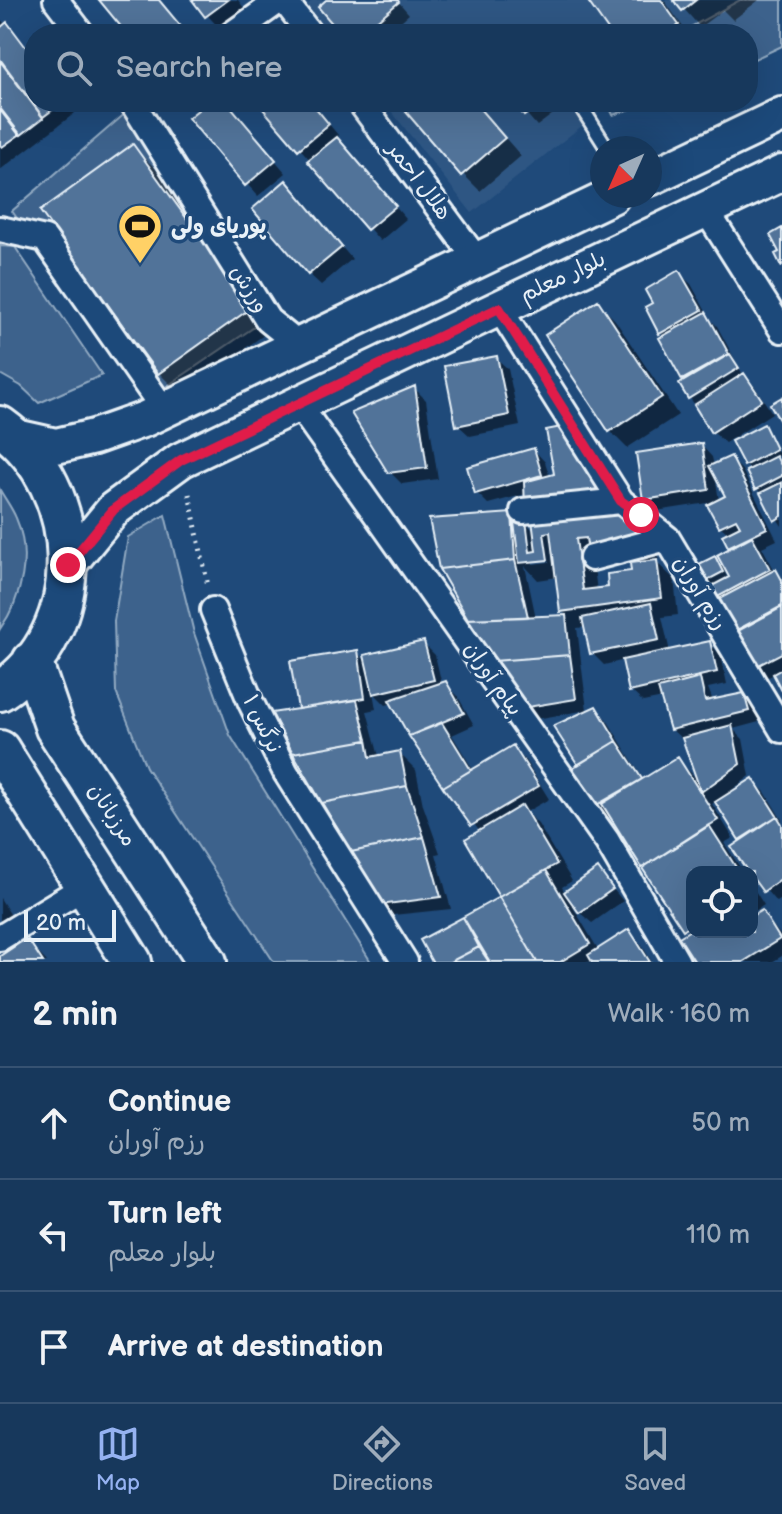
<!DOCTYPE html>
<html lang="en">
<head>
<meta charset="utf-8">
<style>
	:root { --surface:#17385c; --page:#203f62; --text:#f1f3f6; --muted:#9eacbb; --line:#365272; --accent:#95b2f1 }
	body { margin:0; font-family:"Balsamiq Sans","Playpen Sans Arabic",sans-serif; background:var(--page); color:var(--text) }
	.controls { position:absolute; right:24px; bottom:24px; display:grid; overflow:hidden; border-radius:16px; box-shadow:0 8px 32px #0002 }
	.controls button { width:72px; height:72px; display:grid; place-items:center; padding:0; border:0; border-bottom:2px solid var(--line); background:var(--surface); color:var(--text); font:40px sans-serif }
	.compass { position:absolute; left:590px; top:136px; width:72px; height:72px; border-radius:50%; background:var(--surface); box-shadow:0 8px 32px #0002; rotate:225deg }
	.scale { position:absolute; left:24px; bottom:20px; width:92px; box-sizing:border-box; padding-left:8px; border:4px solid #e8f1f8; border-top:0; font-size:22px; line-height:28px; white-space:nowrap; color:#e8f1f8; -webkit-text-stroke:6px #1f4a7a; paint-order:stroke }
	.stop { position:absolute; width:24px; height:24px; margin:-18px; border:6px solid #e11d48; border-radius:50%; background:#fff }
	.stop.end { background:#e11d48; border-color:#fff; box-shadow:0 2px 8px #0008 }
	.list { margin:0; padding:0; list-style:none }
	h2 { display:flex; justify-content:space-between; align-items:center; height:104px; margin:0; padding:0 32px; font-size:34px }
	h2 small { font-size:26px; font-weight:400; color:var(--muted) }
	.list li { display:grid; grid-template-columns:52px 1fr auto; gap:24px; align-items:center; box-sizing:border-box; height:112px; padding:0 32px; border-top:2px solid var(--line) }
	.list b { display:block; font-size:30px; white-space:nowrap }
	.list p { margin:0; font-size:26px; white-space:nowrap; color:var(--muted) }
	.list em { font-size:26px; font-style:normal; color:var(--muted) }
	.icon { flex:none; width:44px; height:44px; fill:none; stroke:currentColor; stroke-width:2; stroke-linecap:round; stroke-linejoin:round }
	.map { position:relative; flex:none; width:782px; height:962px; overflow:hidden }
	.search { position:absolute; background:var(--surface); box-shadow:0 8px 32px #0002; left:24px; right:24px; top:24px; height:88px; display:flex; align-items:center; gap:20px; box-sizing:border-box; padding:0 28px; border-radius:32px; color:var(--muted); font-size:30px }
	.sheet { height:440px; background:var(--surface) }
	nav { display:flex; justify-content:space-around; align-items:center; box-sizing:border-box; height:112px; border-top:2px solid var(--line); background:var(--surface); font-size:22px; color:var(--muted) }
	nav a { display:grid; justify-items:center; gap:4px }
	nav .on { color:var(--accent) }
	.map>svg:first-child { display:block }
	.built { fill:#2e5683 }
	.green { fill:#3c628c; stroke:#92aac2; stroke-width:2 }
	.shadow { fill:#0007; fill-rule:evenodd }
	.building { fill:#517399; stroke:#e8f1f8; stroke-width:2 }
	.lines { fill:none; stroke-linecap:round; stroke-linejoin:round }
	.service-casing { stroke:#e8f1f8; stroke-width:18 }
	.minor-casing { stroke:#e8f1f8; stroke-width:30 }
	.secondary-casing { stroke:#e8f1f8; stroke-width:40 }
	.primary-casing { stroke:#e8f1f8; stroke-width:44 }
	.path { stroke:#e8f1f8; stroke-width:5; stroke-dasharray:2 6; stroke-linecap:butt }
	.service { stroke:#1f4a7a; stroke-width:12 }
	.minor { stroke:#1f4a7a; stroke-width:24 }
	.secondary { stroke:#1f4a7a; stroke-width:34 }
	.primary { stroke:#1f4a7a; stroke-width:38 }
	.route { stroke:#e11d48; stroke-width:10 }
	.labels { text-anchor:middle; dominant-baseline:central; stroke-width:7; stroke-linejoin:round; paint-order:stroke }
	.street-label { font-size:22px; fill:#e8f1f8; stroke:#1f4a7a }
	.poi-label { font-size:22px; font-weight:bold; fill:#e8f1f8; stroke:#1f4a7a; text-anchor:start }
</style>
</head>
<body>
<div class="map">
<svg width="782" height="962" viewBox="0 0 782 962">
	<rect width="100%" height="100%" fill="#1f4a7a"/>
	<filter id="ink" filterUnits="userSpaceOnUse"><feTurbulence type="fractalNoise" baseFrequency=".0125" numOctaves="2"/><feDisplacementMap in="SourceGraphic" scale="16" xChannelSelector="R" yChannelSelector="G"/><feConvolveMatrix kernelMatrix="1 2 1 2 8 2 1 2 1" color-interpolation-filters="sRGB"/></filter>
	<g filter="url(#ink)">
		<path class="built" d="M 313,0 L 741,0 L 698,34 L 330,34 L 307,5 Z
			M 384,102 L 612,102 L 472,213 Z"/>
		<path class="green" d="M 740,0 L 782,0 L 782,46 L 748,62 L 748,34 L 692,34 L 689,28 Z
			M 607,102 L 652,102 L 613,115 Z
			M 127,112 L 266,319 L 145,401 L 12,211 Z
			M 0,246 L 15,247 L 102,375 L 39,403 L 21,386 L 0,374 Z
			M 0,490 C 5,499 12,508 16,518 C 32,555 22,598 0,629 Z
			M 165,515 L 194,633 L 230,735 L 371,962 L 274,962 L 146,767 L 116,692 L 114,621 L 128,537 Z"/>
		<path class="shadow" d="M 194,0 L 238,0 L 244,8 L 218,27 Z
			M 329,0 L 397,0 L 409,14 L 394,27 L 402,34 L 343,34 Z
			M 590,0 L 664,0 L 688,34 L 614,34 Z
			M 676,0 L 759,0 L 733,20 L 723,10 L 700,27 Z
			M 0,19 L 19,37 L 34,57 L 34,102 L 67,102 L 75,113 L 0,170 Z
			M 211,102 L 225,102 L 286,173 L 258,196 L 247,184 Z
			M 260,102 L 310,102 L 339,136 L 336,139 L 406,219 L 380,241 Z
			M 420,102 L 474,102 L 521,156 L 480,191 L 463,174 Z
			M 516,102 L 557,102 L 561,108 L 537,126 Z
			M 133,147 L 155,168 L 271,330 L 180,394 L 159,373 Z
			M 297,195 L 352,259 L 321,285 L 309,274 Z
			M 679,273 L 691,284 L 710,319 L 717,326 L 743,375 L 755,387 L 772,413 L 725,443 L 713,432 L 690,398 L 687,382 L 661,333 L 655,304 Z
			M 598,303 L 615,320 L 678,415 L 627,448 L 610,431 L 548,336 Z
			M 496,358 L 508,369 L 520,426 L 470,436 L 458,425 Z
			M 415,389 L 426,400 L 438,479 L 402,484 L 390,472 Z
			M 763,427 L 780,455 L 775,458 L 782,465 L 782,526 L 757,488 L 751,470 L 745,465 Z
			M 701,445 L 712,457 L 714,466 L 730,458 L 742,470 L 777,540 L 762,547 L 775,571 L 782,577 L 782,686 L 775,674 L 768,677 L 756,666 L 726,609 L 713,599 L 703,582 L 714,558 L 723,567 L 728,580 L 732,578 L 733,549 L 730,546 L 729,534 L 720,526 L 708,503 L 656,511 L 645,499 ZM 715,475 L 727,497 L 719,501 Z
			M 534,450 L 545,462 L 550,477 L 635,524 L 659,559 L 654,560 L 674,579 L 678,615 L 662,617 L 670,652 L 709,643 L 721,655 L 727,684 L 708,688 L 713,701 L 743,695 L 755,707 L 759,722 L 733,729 L 743,739 L 750,776 L 732,790 L 734,793 L 753,781 L 765,792 L 782,820 L 782,898 L 776,902 L 751,872 L 741,841 L 717,801 L 712,804 L 733,838 L 724,843 L 743,872 L 692,872 L 692,932 L 752,932 L 752,918 L 762,912 L 782,937 L 782,956 L 772,962 L 697,962 L 689,933 L 611,815 L 606,818 L 596,808 L 677,759 L 699,781 L 683,740 L 671,729 L 663,698 L 643,702 L 631,691 L 625,660 L 604,665 L 592,653 L 586,627 L 577,628 L 587,710 L 536,719 L 524,707 L 511,515 L 519,523 L 525,522 L 536,533 L 526,494 L 488,504 L 476,492 ZM 592,552 L 607,567 L 632,563 L 633,573 L 610,589 L 597,591 ZM 549,558 L 549,562 L 533,564 L 533,560 ZM 525,566 L 538,580 L 558,577 L 562,611 L 568,617 L 536,618 Z
			M 423,643 L 435,655 L 442,685 L 445,684 L 457,695 L 474,725 L 452,735 L 474,771 L 513,748 L 525,760 L 549,799 L 526,812 L 538,824 L 572,881 L 562,887 L 565,893 L 598,871 L 623,901 L 592,923 L 573,907 L 599,951 L 629,932 L 641,944 L 652,962 L 493,962 L 477,936 L 472,939 L 489,962 L 435,962 L 423,941 L 502,898 L 480,832 L 410,736 L 393,703 L 386,705 L 373,692 L 376,709 L 367,711 L 378,753 L 381,757 L 399,753 L 416,770 L 423,805 L 440,853 L 436,854 L 451,909 L 393,915 L 381,903 L 300,711 L 357,652 L 368,663 Z
			M 596,709 L 607,720 L 642,777 L 594,805 Z
			M 752,886 L 764,905 L 752,913 Z
			M 0,898 L 17,925 L 0,936 Z
			M 27,941 L 47,962 L 0,962 L 0,959 Z"/>
		<path class="building" d="M 99,0 L 159,0 L 184,30 L 179,34 L 127,34 Z
			M 192,0 L 228,0 L 205,17 Z
			M 326,0 L 398,0 L 399,2 L 361,34 L 341,34 L 318,7 Z
			M 587,0 L 661,0 L 679,25 L 666,34 L 611,34 Z
			M 673,0 L 696,0 L 682,11 Z
			M 7,22 L 34,58 L 34,102 L 63,102 L 43,117 L 0,59 L 0,28 Z
			M 397,26 L 403,34 L 387,34 Z
			M 0,61 L 43,118 L 21,135 L 0,108 Z
			M 208,102 L 227,102 L 276,160 L 245,186 L 188,118 Z
			M 257,102 L 311,102 L 329,124 L 298,150 Z
			M 417,102 L 474,102 L 505,138 L 461,176 L 406,112 Z
			M 514,102 L 543,102 L 524,116 Z
			M 0,110 L 19,135 L 2,147 L 0,145 Z
			M 337,137 L 396,206 L 367,230 L 307,161 Z
			M 133,144 L 251,308 L 158,374 L 40,211 Z
			M 286,180 L 342,247 L 308,275 L 252,209 Z
			M 782,228 L 782,265 L 781,266 L 775,254 L 779,252 L 770,235 Z
			M 679,270 L 702,310 L 659,334 L 645,307 L 652,303 L 645,290 Z
			M 598,300 L 662,397 L 609,432 L 545,335 Z
			M 706,312 L 729,354 L 682,380 L 659,338 Z
			M 730,354 L 739,368 L 688,399 L 679,384 Z
			M 497,356 L 509,415 L 456,426 L 444,366 Z
			M 744,373 L 762,400 L 711,433 L 694,405 Z
			M 415,386 L 427,468 L 388,473 L 351,413 Z
			M 782,397 L 782,425 L 770,404 Z
			M 764,424 L 776,449 L 744,466 L 731,441 Z
			M 566,426 L 617,493 L 525,508 L 524,482 L 554,474 L 546,430 Z
			M 702,443 L 709,490 L 643,500 L 636,453 Z
			M 534,448 L 542,475 L 475,494 L 467,467 Z
			M 731,456 L 767,528 L 728,547 L 722,535 L 740,526 L 736,519 L 719,527 L 707,505 L 725,496 L 709,466 Z
			M 776,456 L 782,467 L 782,476 L 755,490 L 746,471 Z
			M 782,482 L 782,516 L 774,521 L 760,493 Z
			M 618,504 L 644,542 L 588,551 L 586,538 L 576,539 L 583,590 L 608,587 L 607,574 L 631,571 L 630,563 L 657,560 L 662,598 L 560,612 L 550,532 L 544,533 L 548,560 L 519,563 L 514,522 L 526,520 L 530,552 L 536,551 L 532,520 Z
			M 512,513 L 515,560 L 439,569 L 429,519 Z
			M 752,536 L 770,569 L 712,600 L 706,589 L 729,577 L 717,555 Z
			M 715,556 L 723,572 L 702,583 L 693,567 Z
			M 515,560 L 528,617 L 468,619 L 439,569 Z
			M 776,569 L 782,580 L 782,606 L 735,631 L 719,599 Z
			M 651,603 L 659,640 L 590,654 L 582,618 Z
			M 782,607 L 782,653 L 755,667 L 736,632 Z
			M 566,615 L 570,655 L 493,661 L 468,619 Z
			M 424,641 L 434,680 L 373,694 L 364,655 Z
			M 710,641 L 717,672 L 629,692 L 622,660 Z
			M 358,650 L 365,698 L 298,709 L 290,661 Z
			M 570,655 L 576,699 L 522,708 L 493,661 Z
			M 782,669 L 782,691 L 773,674 Z
			M 700,678 L 705,701 L 744,693 L 749,711 L 670,730 L 658,689 Z
			M 446,681 L 464,713 L 409,736 L 389,700 Z
			M 357,700 L 367,740 L 293,753 L 271,713 Z
			M 596,706 L 617,741 L 578,765 L 553,726 Z
			M 442,723 L 471,770 L 443,787 L 409,736 Z
			M 732,725 L 740,764 L 701,792 L 682,738 Z
			M 367,740 L 370,757 L 400,751 L 407,786 L 322,803 L 293,753 Z
			M 617,741 L 642,779 L 593,807 L 567,771 Z
			M 513,745 L 539,786 L 471,826 L 443,787 Z
			M 678,757 L 718,820 L 642,868 L 602,804 Z
			M 753,778 L 777,816 L 739,840 L 715,802 Z
			M 407,786 L 424,837 L 351,852 L 322,803 Z
			M 522,805 L 557,864 L 499,897 L 465,839 Z
			M 777,816 L 782,824 L 782,878 L 763,892 L 752,877 L 752,872 L 748,872 L 731,847 Z
			M 709,825 L 739,872 L 692,872 L 692,924 L 683,930 L 642,868 Z
			M 424,837 L 441,897 L 380,905 L 351,852 Z
			M 598,868 L 613,889 L 579,913 L 564,892 Z
			M 546,870 L 590,944 L 560,962 L 537,962 L 499,897 Z
			M 499,897 L 537,962 L 490,962 L 463,917 Z
			M 762,910 L 780,939 L 743,962 L 695,962 L 679,937 L 692,929 L 692,932 L 752,932 L 752,916 Z
			M 463,917 L 479,947 L 450,962 L 432,962 L 420,940 Z
			M 629,929 L 650,962 L 592,962 L 588,955 Z
			M 27,938 L 43,962 L 0,962 L 0,956 Z
			M 479,947 L 489,962 L 450,962 Z"/>
		<g class="lines">
			<g class="service-casing">
				<path id="service" d="M 578,102 L 607,148"/>
			</g>
			<g class="minor-casing">
				<path id="minor" d="M 56,0 L 82,34
					M 284,0 L 310,34
					M 232,34 L 280,0
					M 132,102 L 268,320 L 299,345
					M 360,102 L 477,260
					M 706,210 L 782,330
					M 0,229 L 45,239 L 164,410
					M 499,308 L 621,501 L 667,538 L 782,730
					M 298,404 L 607,841 L 677,962
					M 523,511 L 621,501
					M 592,558 L 667,538
					M 213,610 L 251,703 L 286,773 L 405,962
					M 0,938 L 84,887"/>
			</g>
			<g class="secondary-casing">
				<path id="secondary" d="M 650,178 L 782,115
					M 16,437 L 56,446 L 94,437 L 145,419 L 612,196
					M 68,565 L 114,509 L 181,460 L 782,173"/>
			</g>
			<g class="primary-casing">
				<path id="primary" d="M 0,426 C 86,487 92,632 0,691
					M 32,661 L 55,728 L 207,962
					M 0,750 L 132,962"/>
			</g>
			<path class="path" d="M 189,494 L 208,586"/>
			<use href="#service" class="service"/>
			<use href="#minor" class="minor"/>
			<use href="#secondary" class="secondary"/>
			<use href="#primary" class="primary"/>
		</g>
	</g>
	<g class="lines" filter="url(#ink)">
		<path class="route" d="M 68,565 L 114,509 L 181,460 L 499,308 L 621,501 L 641,515"/>
	</g>
	<defs>
		<g id="stadium-pin" transform="scale(2.3)"><path d="M0 17L-7.5 6A9.5 9.5 0 1 1 7.5 6Z" fill="#ffd166" stroke="#1f4a7a"/><path d="M0-5a6.5 5 0 1 0 0 10a6.5 5 0 1 0 0-10ZM-3.5-1.8h7v3.6h-7Z" fill="#111"/></g>
	</defs>
	<g fill-rule="evenodd">
		<use href="#stadium-pin" x="140" y="226"/>
	</g>
	<g class="labels">
		<g class="street-label">
			<text transform="translate(419 181) rotate(53)">هلال احمر</text>
			<text transform="translate(563 277) rotate(-25)">بلوار معلم</text>
			<text transform="translate(249 289) rotate(58)">ورزش</text>
			<text transform="translate(700 593) rotate(58)">رزم آوران</text>
			<text transform="translate(493 679) rotate(55)">پیام آوران</text>
			<text transform="translate(262 724) rotate(64)">نرگس ۱</text>
			<text transform="translate(112 815) rotate(57)">مرزبانان</text>
		</g>
		<g class="poi-label">
			<text x="171" y="226">پوریای ولی</text>
		</g>
	</g>
</svg>
<div class="controls">
<button><svg class="icon" aria-label="locate" viewBox="0 0 24 24"><circle cx="12" cy="12" r="6"/><path d="M12 2v4M12 18v4M2 12h4M18 12h4"/></svg></button>
</div>
<svg class="compass" viewBox="-18 -18 36 36"><path d="M0-13l5 13h-10z" fill="#e53935"/><path d="M0 13l5-13h-10z" fill="#9eacbb"/></svg>
<div class="scale">20 m</div>
<div class="stop" style="left:641px;top:515px"></div>
<div class="stop end" style="left:68px;top:565px"></div>
<div class="search"><svg class="icon" aria-label="search" viewBox="0 0 24 24"><circle cx="10" cy="10" r="6"/><path d="M15 15l6 6"/></svg>Search here</div>
</div>
<section class="sheet">
<h2>2 min<small>Walk · 160 m</small></h2>
<ul class="list">
<li><svg class="icon" aria-label="ahead" viewBox="0 0 24 24"><path d="M12 20V5M6 11l6-6 6 6"/></svg><div><b>Continue</b><p>رزم آوران</p></div><em>50 m</em></li>
<li><svg class="icon" aria-label="left" viewBox="0 0 24 24"><path d="M17 20v-9H6M10 6l-5 5 5 5"/></svg><div><b>Turn left</b><p>بلوار معلم</p></div><em>110 m</em></li>
<li><svg class="icon" aria-label="arrive" viewBox="0 0 24 24"><path d="M6 21V4h12l-3 4 3 4H6"/></svg><div><b>Arrive at destination</b></div></li>
</ul>
</section>
<nav>
<a class="on"><svg class="icon" aria-label="map" viewBox="0 0 24 24"><path d="M3 6l6-2 6 2 6-2v14l-6 2-6-2-6 2zM9 4v14M15 6v14"/></svg>Map</a>
<a><svg class="icon" aria-label="directions" viewBox="0 0 24 24"><path d="M12 3l9 9-9 9-9-9zM9 14v-3h6M13 9l2 2-2 2"/></svg>Directions</a>
<a><svg class="icon" aria-label="saved" viewBox="0 0 24 24"><path d="M7 4h10v16l-5-4-5 4z"/></svg>Saved</a>
</nav>
</body>
</html>
